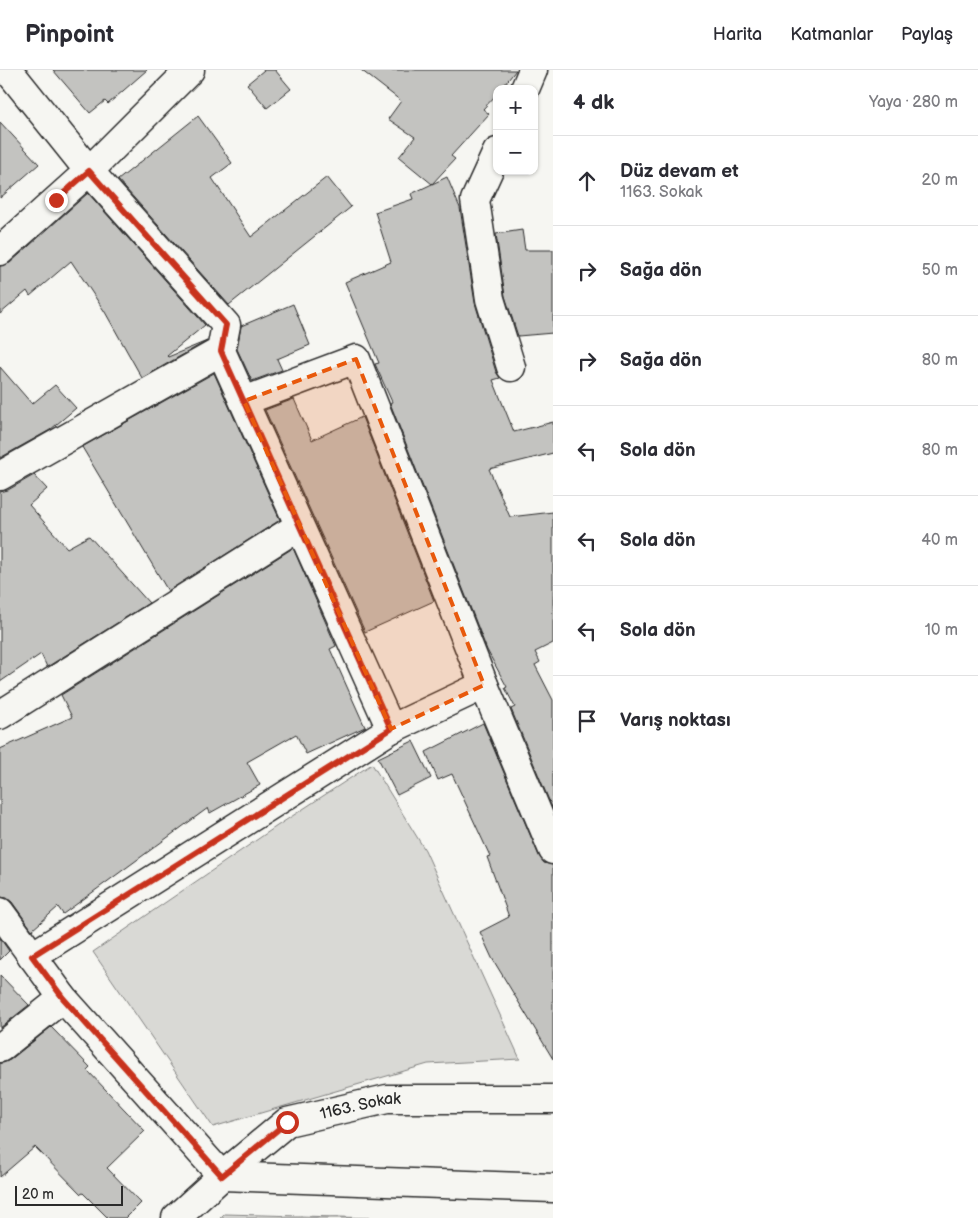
<!DOCTYPE html>
<html lang="tr">
<head>
<meta charset="utf-8">
<style>
	:root { --surface:#fff; --page:#f7f7f7; --text:#2b2b33; --muted:#7c7c81; --line:#e1e1e2 }
	body { margin:0; font-family:"Balsamiq Sans",sans-serif; background:var(--page); color:var(--text) }
	.controls { position:absolute; right:15px; top:15px; display:grid; overflow:hidden; border-radius:10px; box-shadow:0 1px 4px #0004 }
	.controls button { width:45px; height:45px; display:grid; place-items:center; padding:0; border:0; border-bottom:1px solid var(--line); background:var(--surface); color:var(--text); font:25px sans-serif }
	.scale { position:absolute; left:15px; bottom:12px; width:108px; box-sizing:border-box; padding-left:5px; border:2px solid #2b2b2b; border-top:0; font-size:14px; line-height:18px; white-space:nowrap; color:#2b2b2b; -webkit-text-stroke:4px #f6f6f2; paint-order:stroke }
	.stop { position:absolute; width:15px; height:15px; margin:-11px; border:4px solid #c8321e; border-radius:50%; background:#fff }
	.stop.end { background:#c8321e; border-color:#fff; box-shadow:0 1px 5px #0008 }
	.list { margin:0; padding:0; list-style:none }
	h2 { display:flex; justify-content:space-between; align-items:center; height:65px; margin:0; padding:0 20px; font-size:21px }
	h2 small { font-size:16px; font-weight:400; color:var(--muted) }
	.list li { display:grid; grid-template-columns:32px 1fr auto; gap:15px; align-items:center; box-sizing:border-box; height:90px; padding:0 20px; border-top:1px solid var(--line) }
	.list b { display:block; font-size:19px; white-space:nowrap }
	.list p { margin:0; font-size:16px; white-space:nowrap; color:var(--muted) }
	.list em { font-size:16px; font-style:normal; color:var(--muted) }
	.icon { flex:none; width:28px; height:28px; fill:none; stroke:currentColor; stroke-width:2; stroke-linecap:round; stroke-linejoin:round }
	.map { position:relative; flex:none; width:553px; height:1148px; overflow:hidden }
	header { display:flex; align-items:center; gap:30px; box-sizing:border-box; height:70px; padding:0 25px; background:var(--surface); border-bottom:1px solid var(--line) }
	header strong { font-size:24px }
	nav { display:flex; gap:28px; margin-inline-start:auto; font-size:18px }
	main { display:flex }
	aside { flex:1; background:var(--surface) }
	.map>svg:first-child { display:block }
	.green { fill:#d9d9d5; stroke:#828280 }
	.building { fill:#c3c3c0; stroke:#2b2b2b }
	.lines { fill:none; stroke-linecap:round; stroke-linejoin:round }
	.minor-casing { stroke:#2b2b2b; stroke-width:31 }
	.minor { stroke:#f6f6f2; stroke-width:28 }
	.route { stroke:#c8321e; stroke-width:6 }
	.marked { fill:#e8590c; fill-opacity:0.2; stroke:#e8590c; stroke-width:4; stroke-dasharray:10 6; stroke-linejoin:round }
	.labels { text-anchor:middle; dominant-baseline:central; stroke-width:4.5; stroke-linejoin:round; paint-order:stroke }
	.street-label { font-size:16px; fill:#2b2b2b; stroke:#f6f6f2 }
</style>
</head>
<body>
<header>
<strong>Pinpoint</strong>
<nav><a>Harita</a><a>Katmanlar</a><a>Paylaş</a></nav>
</header>
<main>
<div class="map">
<svg width="553" height="1148" viewBox="0 0 553 1148">
	<rect width="100%" height="100%" fill="#f6f6f2"/>
	<filter id="ink" filterUnits="userSpaceOnUse"><feTurbulence type="fractalNoise" baseFrequency=".02" numOctaves="2"/><feDisplacementMap in="SourceGraphic" scale="10" xChannelSelector="R" yChannelSelector="G"/><feConvolveMatrix kernelMatrix="1 2 1 2 8 2 1 2 1" color-interpolation-filters="sRGB"/></filter>
	<g filter="url(#ink)">
		<path class="green" d="M 372,694 L 425,780 L 520,989 L 428,994 L 213,1057 L 93,882 L 277,756 Z
			M 224,1144 L 375,1148 L 220,1148 Z"/>
		<path class="building" d="M 53,0 L 147,0 L 108,34 L 105,31 L 90,43 Z
			M 264,0 L 275,0 L 291,19 L 267,38 L 247,14 Z
			M 361,0 L 516,0 L 501,19 L 497,19 L 497,24 L 483,39 L 489,44 L 451,86 L 455,89 L 432,114 L 447,107 L 460,138 L 475,233 L 496,302 L 500,308 L 493,310 L 514,362 L 553,352 L 553,383 L 489,399 L 510,447 L 553,442 L 553,573 L 535,582 L 540,592 L 535,595 L 553,630 L 553,740 L 511,639 L 515,637 L 505,618 L 507,617 L 487,580 L 390,333 L 392,332 L 375,294 L 379,293 L 345,212 L 391,192 L 375,142 L 413,129 L 411,124 L 432,114 L 399,87 L 415,67 L 388,49 L 401,31 Z
			M 198,46 L 232,93 L 212,108 L 251,167 L 327,107 L 351,137 L 229,235 L 118,110 Z
			M 0,52 L 39,94 L 0,128 Z
			M 88,123 L 205,255 L 167,286 L 168,287 L 207,271 L 142,308 L 105,242 L 71,191 L 30,226 L 27,221 L 0,244 L 0,196 L 10,193 Z
			M 522,160 L 525,180 L 553,180 L 553,263 L 518,266 L 505,226 L 496,164 Z
			M 293,234 L 310,275 L 277,289 L 282,300 L 252,311 L 237,279 L 241,256 Z
			M 0,297 L 32,334 L 55,315 L 76,338 L 50,360 L 0,388 Z
			M 214,303 L 280,450 L 168,521 L 82,377 Z
			M 294,329 L 312,370 L 362,347 L 434,531 L 365,562 L 265,340 Z
			M 34,405 L 47,419 L 29,435 L 67,478 L 89,466 L 149,533 L 47,597 L 41,584 L 0,612 L 0,422 L 8,420 Z
			M 293,478 L 336,576 L 330,579 L 365,657 L 306,684 L 296,664 L 247,692 L 260,715 L 210,743 L 208,738 L 63,844 L 58,837 L 32,860 L 12,832 L 7,828 L 0,827 L 0,679 L 72,647 L 61,625 Z
			M 483,653 L 539,786 L 544,793 L 553,795 L 553,989 L 492,888 L 480,862 L 509,847 L 487,787 L 490,786 L 452,704 L 438,710 L 426,682 Z
			M 413,671 L 431,708 L 397,725 L 378,688 Z
			M 0,868 L 9,881 L 0,890 Z
			M 0,905 L 29,935 L 0,958 Z
			M 51,957 L 90,997 L 87,1000 L 145,1061 L 107,1098 L 141,1133 L 126,1148 L 108,1148 L 83,1123 L 81,1124 L 35,1077 L 0,1107 L 0,993 L 10,990 Z"/>
		<g class="lines">
			<g class="minor-casing">
				<g id="minor">
					<path d="M 525,19 L 533,0"/>
					<path d="M 497,82 L 475,130 L 490,229 L 511,297"/>
					<path d="M 0,181 L 89,101 L 190,0"/>
					<path d="M 221,281 L 391,659"/>
					<path d="M 244,331 L 356,289 L 484,615 L 553,780"/>
					<path d="M 0,406 L 221,281 L 226,255 L 89,101 L 8,0"/>
					<path d="M 0,645 L 299,456"/>
					<path d="M 0,842 L 63,928 L 222,1106 L 553,1118"/>
					<path d="M 32,886 L 391,659 L 484,615"/>
					<path d="M 0,978 L 63,928"/>
					<path id="s1" d="M 176,1148 L 222,1106 L 287,1052 L 387,1029 L 553,1029"/>
				</g>
			</g>
			<use href="#minor" class="minor"/>
		</g>
	</g>
	<g class="lines" filter="url(#ink)">
		<path class="route" d="M 56,130 L 89,101 L 226,255 L 221,281 L 391,659 L 32,886 L 63,928 L 222,1106 L 287,1052"/>
	</g>
	<path class="marked" d="M 356,289 L 484,615 L 391,659 L 244,331 Z"/>
	<g class="labels">
		<g class="street-label">
			<text stroke="none"><textPath href="#s1" startOffset="222">1163. Sokak</textPath></text>
		</g>
	</g>
</svg>
<div class="controls">
<button>+</button>
<button>−</button>
</div>
<div class="scale">20 m</div>
<div class="stop" style="left:287px;top:1052px"></div>
<div class="stop end" style="left:56px;top:130px"></div>
</div>
<aside>
<h2>4 dk<small>Yaya · 280 m</small></h2>
<ul class="list">
<li><svg class="icon" aria-label="ahead" viewBox="0 0 24 24"><path d="M12 20V5M6 11l6-6 6 6"/></svg><div><b>Düz devam et</b><p>1163. Sokak</p></div><em>20 m</em></li>
<li><svg class="icon" aria-label="right" viewBox="0 0 24 24"><path d="M7 20v-9h11M14 6l5 5-5 5"/></svg><div><b>Sağa dön</b></div><em>50 m</em></li>
<li><svg class="icon" aria-label="right" viewBox="0 0 24 24"><path d="M7 20v-9h11M14 6l5 5-5 5"/></svg><div><b>Sağa dön</b></div><em>80 m</em></li>
<li><svg class="icon" aria-label="left" viewBox="0 0 24 24"><path d="M17 20v-9H6M10 6l-5 5 5 5"/></svg><div><b>Sola dön</b></div><em>80 m</em></li>
<li><svg class="icon" aria-label="left" viewBox="0 0 24 24"><path d="M17 20v-9H6M10 6l-5 5 5 5"/></svg><div><b>Sola dön</b></div><em>40 m</em></li>
<li><svg class="icon" aria-label="left" viewBox="0 0 24 24"><path d="M17 20v-9H6M10 6l-5 5 5 5"/></svg><div><b>Sola dön</b></div><em>10 m</em></li>
<li><svg class="icon" aria-label="arrive" viewBox="0 0 24 24"><path d="M6 21V4h12l-3 4 3 4H6"/></svg><div><b>Varış noktası</b></div></li>
</ul>
</aside>
</main>
</body>
</html>
